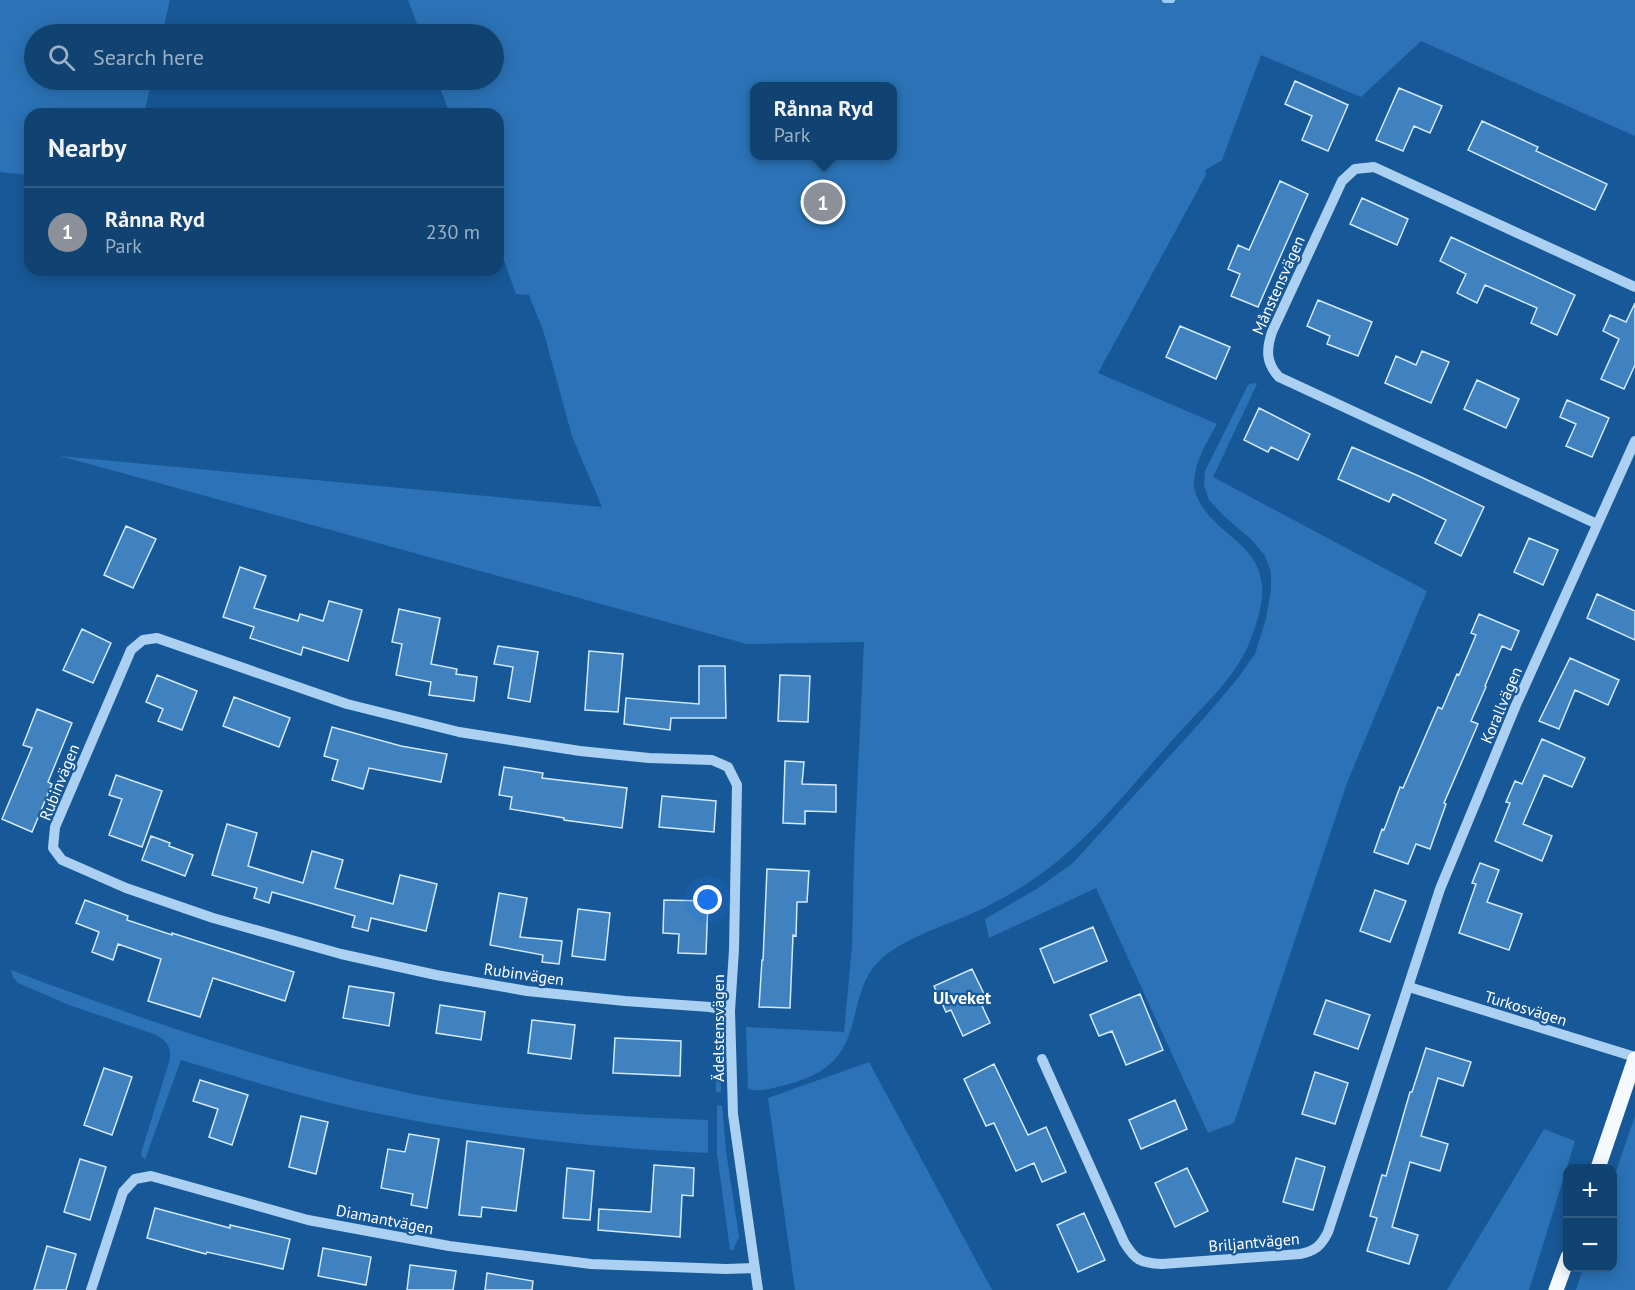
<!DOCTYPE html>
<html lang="en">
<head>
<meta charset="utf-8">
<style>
	:root { --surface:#114372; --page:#1e4e7a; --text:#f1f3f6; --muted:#9cb0c4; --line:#305c84; --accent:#8c9099 }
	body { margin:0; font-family:"PT Sans",sans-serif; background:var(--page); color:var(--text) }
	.controls { position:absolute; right:18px; bottom:18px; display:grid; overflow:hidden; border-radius:12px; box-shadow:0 3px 15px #0003 }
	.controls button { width:54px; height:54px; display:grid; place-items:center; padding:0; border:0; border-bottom:2px solid var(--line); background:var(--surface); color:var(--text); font:30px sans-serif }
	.you { position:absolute; left:708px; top:900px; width:21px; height:21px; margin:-15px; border:4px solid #fff; border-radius:50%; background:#1a73e8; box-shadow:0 0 0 9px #1a73e833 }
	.badge { display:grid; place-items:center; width:39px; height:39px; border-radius:50%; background:var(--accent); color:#fff; font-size:20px; font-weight:700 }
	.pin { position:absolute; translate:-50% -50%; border:3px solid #fff; box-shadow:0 2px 6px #0006 }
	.popup { position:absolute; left:750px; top:82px; width:147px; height:78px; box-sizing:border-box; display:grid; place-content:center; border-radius:12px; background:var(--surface); filter:drop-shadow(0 2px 4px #0005); font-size:20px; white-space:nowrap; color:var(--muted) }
	.popup b { font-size:22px; color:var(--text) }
	.popup::after { content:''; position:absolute; left:50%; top:100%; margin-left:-12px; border:12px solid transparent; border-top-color:var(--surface) }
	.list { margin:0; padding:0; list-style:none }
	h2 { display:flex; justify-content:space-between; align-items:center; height:78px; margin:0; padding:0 24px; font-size:26px }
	h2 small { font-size:20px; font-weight:400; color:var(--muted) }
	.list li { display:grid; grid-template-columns:39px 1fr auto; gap:18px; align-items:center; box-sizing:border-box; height:90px; padding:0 24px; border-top:2px solid var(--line) }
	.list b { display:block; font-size:22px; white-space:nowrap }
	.list p { margin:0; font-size:20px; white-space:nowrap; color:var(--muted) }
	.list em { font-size:20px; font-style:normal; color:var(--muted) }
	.icon { flex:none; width:33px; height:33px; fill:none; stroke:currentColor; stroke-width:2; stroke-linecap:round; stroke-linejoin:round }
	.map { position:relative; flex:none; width:1635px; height:1290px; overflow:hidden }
	.search { position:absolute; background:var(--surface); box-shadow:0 3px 15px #0003; left:24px; top:24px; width:480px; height:66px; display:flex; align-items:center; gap:15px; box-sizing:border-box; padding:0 21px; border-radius:33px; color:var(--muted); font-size:22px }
	.panel { position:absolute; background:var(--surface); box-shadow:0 3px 15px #0003; left:24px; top:108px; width:480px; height:168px; border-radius:18px }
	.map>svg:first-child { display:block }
	.green { fill:#2b73b6; fill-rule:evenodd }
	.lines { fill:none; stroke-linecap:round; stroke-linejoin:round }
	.stream { stroke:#9eccf4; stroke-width:6 }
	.building { fill:#4082bf; stroke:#d2e8fc; stroke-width:1.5 }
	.minor { stroke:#abd0f1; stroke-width:10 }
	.major { stroke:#f5faff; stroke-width:15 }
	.labels { text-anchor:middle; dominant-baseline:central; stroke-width:4.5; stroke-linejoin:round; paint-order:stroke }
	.street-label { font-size:16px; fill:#fff; stroke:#175998 }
	.neighbourhood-label { font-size:18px; font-weight:bold; fill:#fff; stroke:#175998 }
</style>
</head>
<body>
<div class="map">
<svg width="1635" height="1290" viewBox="0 0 1635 1290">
	<rect width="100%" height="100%" fill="#175998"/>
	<path class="green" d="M 0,0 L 170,0 L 162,34 L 34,34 L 34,80 L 152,80 L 144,114 L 30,114 L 30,175 L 0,172 Z
		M 408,0 L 1635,0 L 1635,136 L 1421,41 L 1361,97 L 1261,55 L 1222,160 L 1205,170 L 1206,175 L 1098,373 L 1217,424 C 1207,442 1195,461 1194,482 C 1193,492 1200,504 1206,512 C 1217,526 1232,536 1244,548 C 1273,578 1262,611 1248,646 C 1233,680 1201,708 1177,735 C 1128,789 1083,850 1020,888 C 1005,897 989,906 973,913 C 944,926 913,935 887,954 C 836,993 878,1061 789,1084 C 775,1087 762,1093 748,1089 L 746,1027 L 844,1032 L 852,947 L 854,858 L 864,642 L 747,644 L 60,456 L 602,507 L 572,436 L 543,330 L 529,295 L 516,294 L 498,244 L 498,114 L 450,114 L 437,80 L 494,80 L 494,34 L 421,34 ZM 754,86 L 892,86 L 892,156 L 754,156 Z
		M 1253,383 L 1257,384 L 1213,477 L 1427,591 L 1347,783 L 1234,1123 L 1208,1133 L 1096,888 L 989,938 L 985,919 L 1038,888 L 1073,863 L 1205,717 L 1238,678 L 1255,654 L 1266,619 L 1271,590 L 1271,572 L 1265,556 L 1253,541 L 1224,516 L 1209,500 L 1204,485 L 1205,471 L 1248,385 Z
		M 11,970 C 54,987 99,1002 143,1018 C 234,1049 325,1076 418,1095 C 513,1113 611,1116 708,1120 L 708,1153 C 590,1148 472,1134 356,1109 C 297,1096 239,1077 181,1060 L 145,1159 L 141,1156 L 142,1150 L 170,1059 C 171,1045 166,1040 154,1034 L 69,1005 L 18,983 L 13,977 Z
		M 714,1024 L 720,1033 L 721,1092 L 716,1092 Z
		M 869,1062 L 992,1290 L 795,1290 L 768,1098 Z
		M 722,1105 L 726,1151 L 739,1237 L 733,1250 L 730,1250 L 717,1153 L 717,1106 Z
		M 1635,1116 L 1635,1290 L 1576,1290 L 1583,1268 L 1612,1268 L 1613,1180 Z
		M 1544,1129 L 1575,1141 L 1529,1290 L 1447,1290 Z"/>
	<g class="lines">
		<path class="stream" d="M 1165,0 L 1172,0"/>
	</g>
	<path class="building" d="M 1295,81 L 1348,105 L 1328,151 L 1302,140 L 1312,116 L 1285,104 Z
		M 1399,88 L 1442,106 L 1430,133 L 1414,126 L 1403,151 L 1376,140 Z
		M 1482,121 L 1538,147 L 1536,151 L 1607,184 L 1595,210 L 1468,150 Z
		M 1280,181 L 1308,194 L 1258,307 L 1231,296 L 1240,274 L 1228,269 L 1238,245 L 1249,250 Z
		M 1362,198 L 1408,219 L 1397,245 L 1350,224 Z
		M 1451,237 L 1575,295 L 1557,335 L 1531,323 L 1537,308 L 1485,285 L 1477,303 L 1457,293 L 1466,274 L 1440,261 Z
		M 1318,300 L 1372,322 L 1358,356 L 1327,344 L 1330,336 L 1307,326 Z
		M 1635,303 L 1635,365 L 1624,389 L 1601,379 L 1619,339 L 1603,331 L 1610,315 L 1626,322 Z
		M 1180,326 L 1230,347 L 1216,379 L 1166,357 Z
		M 1422,351 L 1449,362 L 1431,403 L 1385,383 L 1396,356 L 1416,365 Z
		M 1477,380 L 1519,399 L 1506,428 L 1464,409 Z
		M 1567,400 L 1609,418 L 1592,457 L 1566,446 L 1576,424 L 1560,417 Z
		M 1259,408 L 1310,434 L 1298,460 L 1271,447 L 1268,452 L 1244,440 Z
		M 1352,447 L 1421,477 L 1484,507 L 1461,556 L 1435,543 L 1446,520 L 1393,494 L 1389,502 L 1338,479 Z
		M 126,526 L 156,539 L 133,588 L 104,575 Z
		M 1529,538 L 1558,550 L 1543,585 L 1514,572 Z
		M 240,567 L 266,576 L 254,608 L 298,621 L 300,614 L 323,621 L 329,601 L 362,610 L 348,661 L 303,647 L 301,655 L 250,638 L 254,627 L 223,617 Z
		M 1597,594 L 1635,611 L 1635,640 L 1587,618 Z
		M 399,609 L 440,618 L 431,664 L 457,669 L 456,674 L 477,677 L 474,701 L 429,695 L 431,682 L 396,675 L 402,644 L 392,642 Z
		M 1479,614 L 1519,631 L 1511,650 L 1502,646 L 1485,686 L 1486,687 L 1471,721 L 1478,724 L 1444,803 L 1446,804 L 1430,849 L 1416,844 L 1408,864 L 1374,852 L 1382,829 L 1384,830 L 1400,787 L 1403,788 L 1438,707 L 1442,709 L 1457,674 L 1459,675 L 1476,635 L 1471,633 Z
		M 82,629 L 111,643 L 93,683 L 63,670 Z
		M 498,646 L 538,652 L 530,702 L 508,698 L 513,667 L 494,664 Z
		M 589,651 L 623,654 L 618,712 L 585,710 Z
		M 1570,658 L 1619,680 L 1608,705 L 1575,690 L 1559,729 L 1539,721 Z
		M 699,666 L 725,666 L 726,718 L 671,718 L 670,730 L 624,724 L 626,698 L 699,704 Z
		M 157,675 L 197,691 L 182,730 L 158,721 L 163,709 L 146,702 Z
		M 780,675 L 810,676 L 808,722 L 778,721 Z
		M 234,697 L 290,718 L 279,747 L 223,726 Z
		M 37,709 L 72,723 L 48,782 L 52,784 L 32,832 L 2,819 L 32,748 L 23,745 Z
		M 332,727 L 401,746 L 447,754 L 441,782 L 369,768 L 363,789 L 332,780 L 338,760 L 324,756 Z
		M 1542,739 L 1585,758 L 1572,787 L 1544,775 L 1523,824 L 1552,836 L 1542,861 L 1495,841 L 1510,803 L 1506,802 L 1515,781 L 1522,784 Z
		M 785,761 L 804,762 L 802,784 L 836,785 L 836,812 L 805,811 L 805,824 L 783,823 Z
		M 504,767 L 543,773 L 542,778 L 627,788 L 622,828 L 564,820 L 564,818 L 510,809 L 512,797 L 499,795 Z
		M 116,775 L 162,791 L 142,847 L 109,835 L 122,799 L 109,795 Z
		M 662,796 L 716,801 L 714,832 L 659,827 Z
		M 227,824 L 257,833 L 248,866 L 303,883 L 312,851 L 343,860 L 335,888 L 393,904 L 400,875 L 437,884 L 426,931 L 371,918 L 368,931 L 352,927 L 355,916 L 272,892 L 269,903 L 254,898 L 257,888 L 212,875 Z
		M 151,836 L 170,843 L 169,846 L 193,855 L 185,876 L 142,860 Z
		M 1480,863 L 1499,870 L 1487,902 L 1522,914 L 1509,950 L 1459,933 L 1476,884 L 1472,883 Z
		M 767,869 L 809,871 L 807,902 L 797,902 L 796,936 L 793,935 L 790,1008 L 759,1007 L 762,960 L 763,960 Z
		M 1375,890 L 1406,901 L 1390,942 L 1360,931 Z
		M 499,893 L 527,898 L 520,937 L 562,941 L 559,964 L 542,962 L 543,955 L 490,945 Z
		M 85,900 L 128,916 L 127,920 L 172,935 L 172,933 L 294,972 L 285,1001 L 213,978 L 200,1017 L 148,1001 L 161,959 L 118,944 L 113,960 L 92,952 L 99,932 L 76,923 Z
		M 664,900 L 708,901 L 706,954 L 678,953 L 679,934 L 663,933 Z
		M 578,909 L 610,913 L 605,960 L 572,956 Z
		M 1093,927 L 1107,961 L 1054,983 L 1040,949 Z
		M 972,969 L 984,994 L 978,997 L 990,1023 L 963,1036 L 951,1010 L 946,1012 L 934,986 Z
		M 349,986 L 394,993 L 389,1026 L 343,1018 Z
		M 1140,994 L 1163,1050 L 1126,1065 L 1112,1031 L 1099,1036 L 1090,1015 Z
		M 1326,1000 L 1370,1015 L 1358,1049 L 1314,1034 Z
		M 440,1005 L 485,1012 L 481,1040 L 436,1033 Z
		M 532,1020 L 575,1025 L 571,1059 L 528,1053 Z
		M 615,1038 L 681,1041 L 680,1076 L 613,1073 Z
		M 1426,1048 L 1471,1062 L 1463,1086 L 1438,1078 L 1421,1136 L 1448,1144 L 1440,1171 L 1410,1162 L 1392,1227 L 1418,1235 L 1409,1264 L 1367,1251 L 1377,1218 L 1370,1216 L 1382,1175 L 1386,1176 L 1410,1092 L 1412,1092 Z
		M 994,1064 L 1028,1135 L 1046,1127 L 1066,1172 L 1042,1182 L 1034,1163 L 1016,1171 L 994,1123 L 986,1126 L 964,1079 Z
		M 104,1068 L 132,1077 L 112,1135 L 84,1125 Z
		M 1315,1072 L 1348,1083 L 1335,1124 L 1302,1114 Z
		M 200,1080 L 248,1095 L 232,1145 L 209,1137 L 218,1109 L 193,1101 Z
		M 1175,1100 L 1187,1129 L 1141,1149 L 1129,1120 Z
		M 301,1116 L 328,1122 L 316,1174 L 289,1167 Z
		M 409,1134 L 439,1139 L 427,1208 L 411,1205 L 413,1194 L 381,1188 L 388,1149 L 405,1152 Z
		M 467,1141 L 524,1149 L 516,1211 L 482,1207 L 481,1217 L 459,1215 Z
		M 1296,1158 L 1325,1167 L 1313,1210 L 1283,1202 Z
		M 80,1159 L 106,1167 L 90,1220 L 64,1212 Z
		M 654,1165 L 694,1168 L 693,1196 L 682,1195 L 680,1237 L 598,1230 L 599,1209 L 651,1212 Z
		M 567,1168 L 594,1171 L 590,1220 L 563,1218 Z
		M 1187,1168 L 1208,1211 L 1175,1227 L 1155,1183 Z
		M 155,1208 L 230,1228 L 230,1225 L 290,1239 L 283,1269 L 207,1252 L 206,1254 L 147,1238 Z
		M 1084,1213 L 1105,1260 L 1078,1272 L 1057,1225 Z
		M 47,1246 L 76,1254 L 66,1290 L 34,1290 Z
		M 323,1248 L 371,1257 L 366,1285 L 318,1276 Z
		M 410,1265 L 456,1271 L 453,1290 L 407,1290 Z
		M 487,1273 L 533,1281 L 532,1290 L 485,1290 Z"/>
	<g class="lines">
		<path class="minor" d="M 1597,524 L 1279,377 C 1266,363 1266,350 1272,332 L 1342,181 L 1355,169 L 1374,167 L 1635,287
			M 1409,987 L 1635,1057
			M 730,1011 L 710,1007 L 625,1001 L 527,991 L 436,975 L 341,954 L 213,918 L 126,888 L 62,860 L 53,848 L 55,827 L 131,650 L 143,640 L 157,638 L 347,704 L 459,732 L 580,751 L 649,758 L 712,760 L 728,767 L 737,785 L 734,950 L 730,1011 L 733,1114 L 758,1290
			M 1042,1059 L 1124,1242 C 1135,1260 1140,1263 1162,1264 L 1300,1254 C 1315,1251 1321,1246 1328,1232 L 1440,889 L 1516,705 L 1635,441
			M 91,1290 L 123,1192 L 135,1179 L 151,1176 L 308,1220 L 449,1246 L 591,1264 L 726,1269 L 755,1268"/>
		<path class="major" d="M 1598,1168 L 1635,1059
			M 1556,1290 L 1568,1257"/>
	</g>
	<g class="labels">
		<g class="street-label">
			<text transform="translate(1278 285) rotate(-66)">Månstensvägen</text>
			<text transform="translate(1501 705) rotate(-67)">Korallvägen</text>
			<text transform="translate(59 782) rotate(-68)">Rubinvägen</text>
			<text transform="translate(524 974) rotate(8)">Rubinvägen</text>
			<text transform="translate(1526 1008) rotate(17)">Turkosvägen</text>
			<text transform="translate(718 1028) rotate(-90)">Ädelstensvägen</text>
			<text transform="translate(385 1219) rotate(11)">Diamantvägen</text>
			<text transform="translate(1254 1242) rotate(-5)">Briljantvägen</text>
		</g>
		<g class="neighbourhood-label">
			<text x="962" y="997">Ulveket</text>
		</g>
	</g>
</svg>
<div class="controls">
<button>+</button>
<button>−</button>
</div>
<div class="you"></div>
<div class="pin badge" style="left:823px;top:202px">1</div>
<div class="popup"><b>Rånna Ryd</b>Park</div>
<div class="search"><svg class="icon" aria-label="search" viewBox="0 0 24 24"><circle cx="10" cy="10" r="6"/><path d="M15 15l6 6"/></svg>Search here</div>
<section class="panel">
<h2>Nearby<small></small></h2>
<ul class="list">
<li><span class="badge">1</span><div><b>Rånna Ryd</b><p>Park</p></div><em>230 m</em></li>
</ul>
</section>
</div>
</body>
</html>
